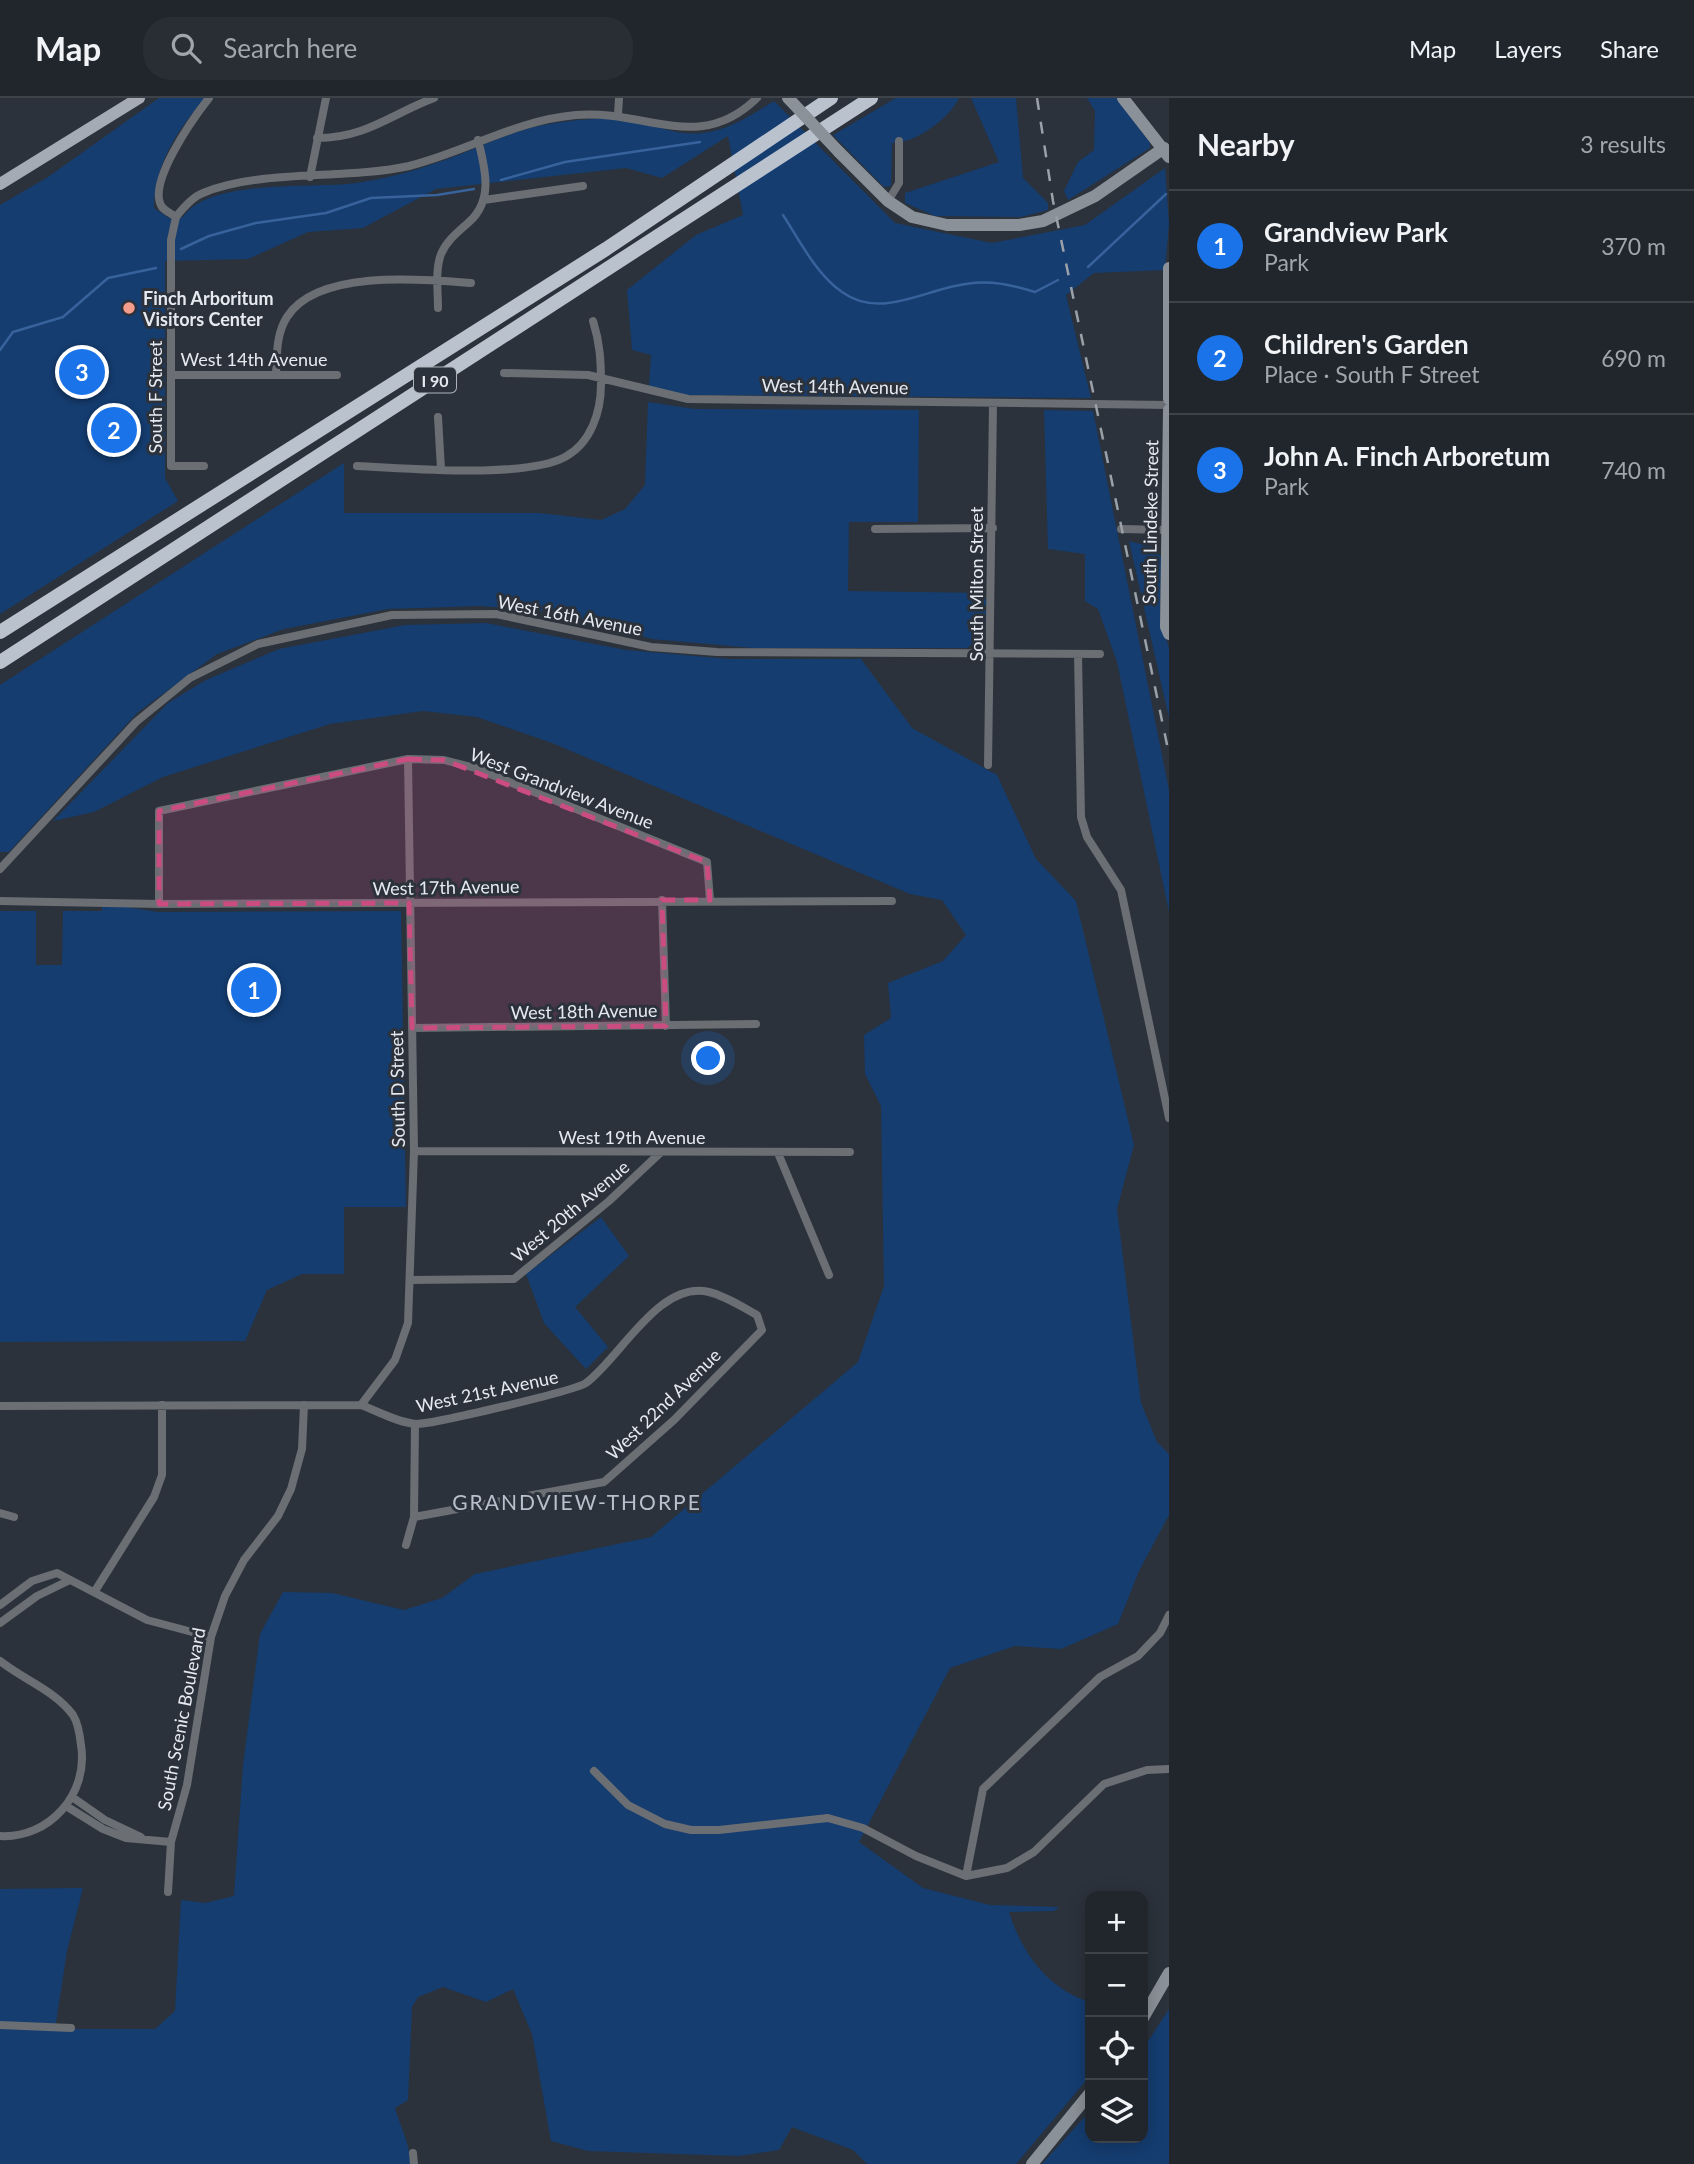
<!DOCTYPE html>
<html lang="en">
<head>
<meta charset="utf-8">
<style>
	:root { --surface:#20262c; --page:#282e34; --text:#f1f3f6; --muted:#a2a5a9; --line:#3d4348; --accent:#1a73e8 }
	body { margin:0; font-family:Lato,sans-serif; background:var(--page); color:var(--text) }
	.controls { position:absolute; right:21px; bottom:21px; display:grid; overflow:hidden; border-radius:14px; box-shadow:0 4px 18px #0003 }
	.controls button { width:63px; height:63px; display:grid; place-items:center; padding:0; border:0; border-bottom:2px solid var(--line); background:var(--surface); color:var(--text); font:35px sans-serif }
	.you { position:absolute; left:709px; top:961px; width:24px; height:24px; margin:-18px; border:5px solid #fff; border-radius:50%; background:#1a73e8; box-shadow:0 0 0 10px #1a73e833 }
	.badge { display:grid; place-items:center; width:46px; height:46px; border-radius:50%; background:var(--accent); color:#fff; font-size:23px; font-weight:700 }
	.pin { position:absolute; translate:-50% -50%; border:4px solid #fff; box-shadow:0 2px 7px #0006 }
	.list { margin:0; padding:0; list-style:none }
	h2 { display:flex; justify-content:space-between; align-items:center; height:91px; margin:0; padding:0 28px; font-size:30px }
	h2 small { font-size:23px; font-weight:400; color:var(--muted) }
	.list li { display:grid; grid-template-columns:46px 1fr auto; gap:21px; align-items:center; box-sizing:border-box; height:112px; padding:0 28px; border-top:2px solid var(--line) }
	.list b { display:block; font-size:26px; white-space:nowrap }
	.list p { margin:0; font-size:23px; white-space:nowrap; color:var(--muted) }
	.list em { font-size:23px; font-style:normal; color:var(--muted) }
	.icon { flex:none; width:38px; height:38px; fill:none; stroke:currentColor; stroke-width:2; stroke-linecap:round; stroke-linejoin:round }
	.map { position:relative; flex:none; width:1169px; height:2066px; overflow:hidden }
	header { display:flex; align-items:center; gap:42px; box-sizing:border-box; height:98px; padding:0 35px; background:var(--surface); border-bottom:2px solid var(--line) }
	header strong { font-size:33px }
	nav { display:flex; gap:38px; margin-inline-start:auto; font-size:24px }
	.search { width:490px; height:63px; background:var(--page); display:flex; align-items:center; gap:18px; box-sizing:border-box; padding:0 24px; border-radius:28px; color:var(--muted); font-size:26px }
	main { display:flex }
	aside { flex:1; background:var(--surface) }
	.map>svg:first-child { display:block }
	.green { fill:#153d70 }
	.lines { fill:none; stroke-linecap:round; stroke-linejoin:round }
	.stream { stroke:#37629b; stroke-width:2.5 }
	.street { stroke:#6b6e73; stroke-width:8 }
	.secondary { stroke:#8b9198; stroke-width:12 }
	.primary { stroke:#a4abb4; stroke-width:12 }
	.highway { stroke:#bac2ce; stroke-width:14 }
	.rail { stroke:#9ba1a8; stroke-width:2.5; stroke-dasharray:12 12; stroke-linecap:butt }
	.secondary-bridge { stroke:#8b9198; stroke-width:12 }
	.marked { fill:#cb4c80; fill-opacity:0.2; stroke:#cb4c80; stroke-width:5; stroke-dasharray:14 9; stroke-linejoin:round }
	.poi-dot { fill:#f59d8d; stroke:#2b323b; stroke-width:2.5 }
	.labels { text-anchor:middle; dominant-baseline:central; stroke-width:6; stroke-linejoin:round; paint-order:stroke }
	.shield { fill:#2b323b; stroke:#aeb3ba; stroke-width:2 }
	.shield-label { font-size:16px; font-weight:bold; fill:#e6eaf0 }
	.poi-label { font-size:18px; font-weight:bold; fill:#e6eaf0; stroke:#2b323b; text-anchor:start }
	.street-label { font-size:18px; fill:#e6eaf0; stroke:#2b323b }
	.quarter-label { font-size:21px; letter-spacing:2px; fill:#b7c0cc; stroke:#2b323b }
</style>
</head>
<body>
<header>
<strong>Map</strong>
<div class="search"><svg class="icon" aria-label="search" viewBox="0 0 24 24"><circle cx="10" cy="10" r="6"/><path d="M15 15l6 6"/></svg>Search here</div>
<nav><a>Map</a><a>Layers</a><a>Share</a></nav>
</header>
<main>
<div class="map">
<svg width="1169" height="2066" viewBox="0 0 1169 2066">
	<rect width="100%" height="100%" fill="#2b323b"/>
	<path class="green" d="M 159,0 L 205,0 C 178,31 154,67 154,110 L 169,120 L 183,119 C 209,80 313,91 356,85 C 383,81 412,74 439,64 C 475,52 511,32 549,26 C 579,21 610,18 639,24 C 661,29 679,38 702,35 C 729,32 751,17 774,3 L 895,125 L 992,145 L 1085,127 L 1165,70 L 1169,126 L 1165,172 L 1094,175 L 1066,197 L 1091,300 L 683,297 L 649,288 L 651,257 L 632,252 L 627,192 L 696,137 L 743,117 L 728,38 L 662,80 L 626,70 L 436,91 L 363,130 L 308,134 L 248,161 L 165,163 L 165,380 L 178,403 L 0,516 L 0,107 L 48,79 Z
		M 896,0 L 959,0 C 950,20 915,46 892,45 L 891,88 L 884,89 L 833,37 Z
		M 971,0 L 1016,0 L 1023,80 L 1048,105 L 1048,112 L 1021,119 L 935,118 L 905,105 L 905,95 L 999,64 Z
		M 1087,0 L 1116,0 L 1150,45 L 1150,50 L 1068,102 L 1064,93 L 1078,64 L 1094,52 L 1095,13 Z
		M 648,304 L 695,311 L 919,312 L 918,424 L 849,424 L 848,493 L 986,495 C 986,521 991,533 967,550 L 753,550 L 652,541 L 559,514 L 480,508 L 388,511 L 284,531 L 217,556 L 137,615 L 9,754 L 0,754 L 0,587 L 344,365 L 344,415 L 539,415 L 601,422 L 625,411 L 645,387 Z
		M 1044,312 L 1093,313 L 1169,692 L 1169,814 L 1117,564 L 1098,511 L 1085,503 L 1085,456 L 1048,451 Z
		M 1129,443 L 1152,449 L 1161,459 L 1160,522 L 1169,550 L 1169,620 Z
		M 486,525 L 626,552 L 729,561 L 861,561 L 912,630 L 997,677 L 1036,761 L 1076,803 L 1134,1047 L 1117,1111 L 1141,1305 L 1157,1344 L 1169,1356 L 1169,1417 L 1139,1473 L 1118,1526 L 1061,1551 L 1015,1548 L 950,1570 L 859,1744 L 923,1790 L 990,1807 L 1059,1809 L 1054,1813 L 1009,1814 C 1022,1855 1048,1891 1090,1904 L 1090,1978 L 1016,2066 L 867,2066 L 853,2052 L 792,2029 L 779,2052 L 739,2058 L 588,2053 L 551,2043 L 532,1936 L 513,1891 L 486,1904 L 443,1889 L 418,1899 L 412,1909 L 408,2002 L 395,2010 C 400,2028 411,2048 410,2066 L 0,2066 L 0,1791 L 83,1790 L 67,1853 L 55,1931 L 155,1931 L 175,1913 L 181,1802 L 205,1805 L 234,1798 L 243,1667 L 260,1536 L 283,1494 L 332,1495 L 404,1512 L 442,1500 L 475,1476 L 651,1439 L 858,1264 L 884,1188 L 881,1008 L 865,976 L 864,937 L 891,920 L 888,885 L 943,863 L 966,837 L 942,802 L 910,796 L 552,645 L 477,619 L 423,613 L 330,626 L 163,679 L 94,714 L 53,723 L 168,605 L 206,582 L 279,551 L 405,527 Z
		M 102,805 L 158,814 L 401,813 L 406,1109 L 344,1109 L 344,1176 L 302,1176 L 267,1192 L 245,1243 L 0,1244 L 0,813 L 36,813 L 36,867 L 62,867 L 63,813 L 102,813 Z
		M 601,1119 L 629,1158 L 575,1209 L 608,1249 L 586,1271 L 544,1225 L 526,1176 Z
		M 1169,1911 L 1169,2066 L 1042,2066 L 1090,2013 L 1090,2040 L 1143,2040 L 1143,1951 Z"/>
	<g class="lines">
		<path class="stream" d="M 501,82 L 565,64 L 700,44
			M 783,117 C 800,143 816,176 842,194 C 881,222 925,191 966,186 C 991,182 1012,187 1035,194 L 1058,182
			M 181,151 L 209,138 L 256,125 L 326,115 L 371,100 L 437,97 L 474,91
			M 1088,169 L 1166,96
			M 0,252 L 13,234 L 63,219 L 108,180 L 156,170"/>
		<path class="street" d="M 618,16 L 619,0
			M 317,40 C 366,40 391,16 434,0
			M 310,79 L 326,0
			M 484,102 L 583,88
			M 888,103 L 899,85 L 899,43
			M 176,119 C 183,110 192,99 203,95 C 260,71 346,82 409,68 C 466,54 516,22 576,17 C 646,11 699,57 757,0
			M 176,119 L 171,142 L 171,368 L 204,368
			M 176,119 C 172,116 165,113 162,109 C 146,86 194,19 209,0
			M 438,210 C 438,193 435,172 441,156 C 447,142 459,133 469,124 C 494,102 485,70 478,42
			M 504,275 L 588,277 L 688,301 L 1169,307
			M 171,277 L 337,277
			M 276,277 C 277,257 276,236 287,219 C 317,171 422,181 471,185
			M 438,319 L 441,371
			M 357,368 C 407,370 524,381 565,359 C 591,345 601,314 601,286 C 601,263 600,245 593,223
			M 875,431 L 993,430
			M 1121,431 L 1169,432
			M 1078,556 L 1081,719 L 1087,739 L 1121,792 L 1169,1020
			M 988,667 L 993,306
			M 0,771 L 136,624 L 190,580 L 258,546 L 392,517 L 496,516 L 651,549 L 717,554 L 1100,556
			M 662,802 L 666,928
			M 0,803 L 159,806 L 892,803
			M 159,806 L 159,713 L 408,661 L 444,662 L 475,670 L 707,764 L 710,802
			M 412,930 L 756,926
			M 414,1053 L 850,1054
			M 778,1055 L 829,1177
			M 410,1182 L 514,1181 L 609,1103 L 660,1055
			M 361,1307 L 395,1262 L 408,1225 L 414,1053 L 408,661
			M 0,1308 L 361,1307 C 377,1313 399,1325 416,1326 C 433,1326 574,1293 586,1285 C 621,1259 659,1182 709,1194 C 726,1198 742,1209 757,1217 L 762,1232 L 674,1322 L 604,1384 L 414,1419
			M 0,1415 L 14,1419
			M 406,1447 L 414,1419 L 415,1326
			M 95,1493 L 154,1399 L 162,1377 L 162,1307
			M 0,1507 L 32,1483 L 57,1475 L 147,1522 L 211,1539
			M 0,1525 L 37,1498 L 70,1482
			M 0,1563 C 24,1582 54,1592 73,1617 C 78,1625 80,1638 81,1647 C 89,1696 49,1741 0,1738
			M 594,1673 L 628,1707 L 665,1726 L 691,1732 L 719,1732 L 828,1720 L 863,1730 L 916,1758 L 966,1778 L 1007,1770 L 1034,1754 L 1104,1686 L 1147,1672 L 1169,1671
			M 72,1699 L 105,1722 L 141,1739
			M 66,1708 L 103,1731 L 126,1740 L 171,1744
			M 966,1778 L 983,1691 L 1100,1579 L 1138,1558 L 1160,1535 L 1169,1517
			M 168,1794 L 171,1744 L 187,1687 L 211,1539 L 225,1498 L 244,1462 L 278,1418 L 291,1391 L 302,1351 L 304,1307
			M 0,1927 L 71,1930
			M 413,2055 L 414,2066"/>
		<path class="secondary" d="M 1123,0 L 1169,59
			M 839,54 L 888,103 L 912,119 L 947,127 L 1019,127 L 1043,123 L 1095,98 L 1164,50
			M 1169,170 L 1169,301
			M 1169,312 L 1166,529 L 1169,536
			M 1143,1920 L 1169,1875
			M 1032,2066 L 1090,1995"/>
		<path class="primary" d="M 0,86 L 139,0"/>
		<path class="highway" d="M 0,534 L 606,151 L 831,0
			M 0,564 L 871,0"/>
		<path class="rail" d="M 1037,0 L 1053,103 L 1169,656"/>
		<path class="secondary-bridge" d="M 788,0 L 839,54"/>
	</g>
	<path class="marked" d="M 408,661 L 444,662 L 707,764 L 710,802 L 662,802 L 666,928 L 412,930 L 409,805 L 159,806 L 159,713 Z"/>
	<circle class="poi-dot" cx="129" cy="210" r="7"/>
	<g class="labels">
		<rect class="shield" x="414" y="269.5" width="42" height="25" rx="5"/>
		<g class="shield-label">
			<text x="435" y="282">I 90</text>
		</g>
		<g class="poi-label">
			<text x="143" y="200">Finch Arboritum<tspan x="143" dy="21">Visitors Center</tspan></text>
		</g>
		<g class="street-label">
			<text x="254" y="261">West 14th Avenue</text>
			<text transform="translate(835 288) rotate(1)">West 14th Avenue</text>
			<text transform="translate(155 299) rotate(-90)">South F Street</text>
			<text transform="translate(1150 424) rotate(-89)">South Lindeke Street</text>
			<text transform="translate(976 486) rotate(-90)">South Milton Street</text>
			<text transform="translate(570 517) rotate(11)">West 16th Avenue</text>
			<text transform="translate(562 690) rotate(21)">West Grandview Avenue</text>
			<text transform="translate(446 789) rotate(-1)">West 17th Avenue</text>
			<text transform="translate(584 913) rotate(-1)">West 18th Avenue</text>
			<text transform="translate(397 991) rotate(-91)">South D Street</text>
			<text x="632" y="1039">West 19th Avenue</text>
			<text transform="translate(570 1113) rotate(-40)">West 20th Avenue</text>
			<text transform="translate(487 1293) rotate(-12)">West 21st Avenue</text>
			<text transform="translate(663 1306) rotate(-44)">West 22nd Avenue</text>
			<text transform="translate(181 1621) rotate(-79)">South Scenic Boulevard</text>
		</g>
		<g class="quarter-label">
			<text x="577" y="1403">GRANDVIEW-THORPE</text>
		</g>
	</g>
</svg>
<div class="controls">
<button>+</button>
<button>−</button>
<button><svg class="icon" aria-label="locate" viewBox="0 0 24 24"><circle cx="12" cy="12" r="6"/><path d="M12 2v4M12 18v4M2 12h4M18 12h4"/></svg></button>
<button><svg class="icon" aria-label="layers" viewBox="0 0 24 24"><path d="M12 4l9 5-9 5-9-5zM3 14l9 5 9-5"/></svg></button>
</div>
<div class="you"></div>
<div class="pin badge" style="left:254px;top:892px">1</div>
<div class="pin badge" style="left:114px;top:332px">2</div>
<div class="pin badge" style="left:82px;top:274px">3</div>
</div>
<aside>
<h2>Nearby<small>3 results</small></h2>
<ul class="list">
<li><span class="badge">1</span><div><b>Grandview Park</b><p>Park</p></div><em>370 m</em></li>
<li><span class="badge">2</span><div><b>Children's Garden</b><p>Place · South F Street</p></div><em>690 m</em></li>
<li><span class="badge">3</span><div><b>John A. Finch Arboretum</b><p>Park</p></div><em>740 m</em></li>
</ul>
</aside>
</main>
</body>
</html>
